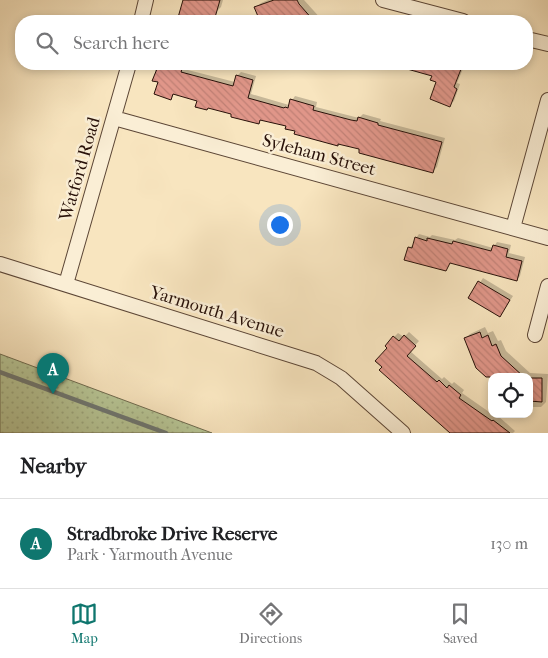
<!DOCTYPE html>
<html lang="en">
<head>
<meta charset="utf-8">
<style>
	:root { --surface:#fff; --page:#f2f2f2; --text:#202124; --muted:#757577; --line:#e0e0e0; --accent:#0f766e }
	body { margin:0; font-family:"IM FELL French Canon",serif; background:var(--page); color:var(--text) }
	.controls { position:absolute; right:15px; bottom:15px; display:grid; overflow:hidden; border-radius:10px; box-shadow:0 2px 8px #0003 }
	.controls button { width:45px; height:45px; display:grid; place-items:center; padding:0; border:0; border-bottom:1px solid var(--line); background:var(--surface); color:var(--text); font:25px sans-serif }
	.you { position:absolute; left:279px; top:224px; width:18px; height:18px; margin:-12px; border:4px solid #fff; border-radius:50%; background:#1a73e8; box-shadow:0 0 0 8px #1a73e833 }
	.badge { display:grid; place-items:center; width:32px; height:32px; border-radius:50%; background:var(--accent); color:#fff; font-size:16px; font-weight:700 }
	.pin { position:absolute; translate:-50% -41px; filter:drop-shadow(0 1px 2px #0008) }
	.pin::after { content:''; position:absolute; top:26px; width:18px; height:15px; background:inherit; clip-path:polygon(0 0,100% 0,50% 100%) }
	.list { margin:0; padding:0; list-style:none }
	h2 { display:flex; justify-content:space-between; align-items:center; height:65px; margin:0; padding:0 20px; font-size:21px }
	h2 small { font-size:16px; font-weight:400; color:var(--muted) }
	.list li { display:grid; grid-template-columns:32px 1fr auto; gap:15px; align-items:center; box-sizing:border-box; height:90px; padding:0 20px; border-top:1px solid var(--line) }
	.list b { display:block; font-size:19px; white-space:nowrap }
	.list p { margin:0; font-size:16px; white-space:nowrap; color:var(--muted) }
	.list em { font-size:16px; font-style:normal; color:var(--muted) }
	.icon { flex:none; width:28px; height:28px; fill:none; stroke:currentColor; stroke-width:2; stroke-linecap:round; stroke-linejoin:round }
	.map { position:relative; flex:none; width:548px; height:433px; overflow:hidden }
	.search { position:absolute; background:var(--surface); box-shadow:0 2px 8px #0003; left:15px; right:15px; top:15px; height:55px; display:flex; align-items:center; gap:12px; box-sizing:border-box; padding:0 18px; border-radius:20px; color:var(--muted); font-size:19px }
	.sheet { height:155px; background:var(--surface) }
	nav { display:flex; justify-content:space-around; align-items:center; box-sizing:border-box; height:70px; border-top:1px solid var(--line); background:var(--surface); font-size:14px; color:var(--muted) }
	nav a { display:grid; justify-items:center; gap:2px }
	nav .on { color:var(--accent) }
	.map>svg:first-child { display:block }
	.grass { fill:url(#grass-dots); stroke:#706c50 }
	.shadow { fill:#0003 }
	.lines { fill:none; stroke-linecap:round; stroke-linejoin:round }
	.stream { stroke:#6f7873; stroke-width:4.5 }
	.building { fill:url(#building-back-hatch); stroke:#281109 }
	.minor-casing { stroke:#5c4636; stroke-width:16 }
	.minor { stroke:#faeed5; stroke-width:14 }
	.labels { text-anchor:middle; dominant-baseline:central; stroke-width:5; stroke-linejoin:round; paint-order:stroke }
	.street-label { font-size:18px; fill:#281109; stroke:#faeed5 }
</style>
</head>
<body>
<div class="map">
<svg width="548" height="433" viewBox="0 0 548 433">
	<defs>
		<pattern id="grass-dots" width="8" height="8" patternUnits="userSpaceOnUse" patternTransform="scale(1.25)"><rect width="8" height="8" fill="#b7c696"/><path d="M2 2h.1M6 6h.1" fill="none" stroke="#9da980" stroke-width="1.8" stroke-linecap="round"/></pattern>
		<pattern id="building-back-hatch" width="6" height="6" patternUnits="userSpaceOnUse" patternTransform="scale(1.25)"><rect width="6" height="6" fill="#e09689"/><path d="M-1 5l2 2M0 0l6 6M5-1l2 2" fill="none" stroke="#c08075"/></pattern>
	</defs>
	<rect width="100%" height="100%" fill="#f8e5bf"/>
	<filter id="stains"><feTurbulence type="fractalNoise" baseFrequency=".004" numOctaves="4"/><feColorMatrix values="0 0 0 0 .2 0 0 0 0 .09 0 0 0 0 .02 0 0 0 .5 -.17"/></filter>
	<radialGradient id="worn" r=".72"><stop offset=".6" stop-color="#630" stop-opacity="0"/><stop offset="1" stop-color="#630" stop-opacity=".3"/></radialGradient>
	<path class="grass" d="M 0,354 L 212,433 L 0,433 Z"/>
	<path class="shadow" d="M 182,0 L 223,0 L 221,7 L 217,11 L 214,21 L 179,21 L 184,2 Z
		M 268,0 L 304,0 L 323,21 L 261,21 L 256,8 L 261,3 Z
		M 158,64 L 185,64 L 184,69 L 235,82 L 237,76 L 241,72 L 256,76 L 251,94 L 289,105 L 295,96 L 317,102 L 316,107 L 355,117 L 359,118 L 363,114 L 381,119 L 380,121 L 445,138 L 437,167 L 433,171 L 361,148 L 339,143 L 337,145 L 288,125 L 262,119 L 258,123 L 198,100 L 175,93 L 171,98 L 159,82 L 157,72 L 155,71 Z
		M 344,64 L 357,64 L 353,68 Z
		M 373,64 L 389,64 L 384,69 Z
		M 391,64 L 465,64 L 457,83 L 460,84 L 454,101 L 449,105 L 433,75 Z
		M 419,234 L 430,237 L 432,235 L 455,240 L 458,238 L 493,248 L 497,242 L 511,245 L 509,253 L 525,257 L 520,276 L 517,280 L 451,262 L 446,270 L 409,248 L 414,244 L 416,238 Z
		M 483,278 L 513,296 L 500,316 L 470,298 Z
		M 485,327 L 488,333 L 493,331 L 498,341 L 501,340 L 506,351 L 530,373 L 548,374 L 546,402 L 541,407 L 529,407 L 529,377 L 492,377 L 492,380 L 477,367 L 465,339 L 470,334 Z
		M 409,332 L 419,341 L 410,351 L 442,379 L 444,377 L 452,384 L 454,382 L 464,390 L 462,393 L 492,414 L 498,416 L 515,431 L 513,433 L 450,433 L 447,431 L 448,429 L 383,366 L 389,348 L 386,345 L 398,333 L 404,337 Z"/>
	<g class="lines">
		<path class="stream" d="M 0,372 L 166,433"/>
	</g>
	<path class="building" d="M 183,0 L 220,0 L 214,21 L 177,21 Z
		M 274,0 L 297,0 L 299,4 L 314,21 L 260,21 L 254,7 Z
		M 159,64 L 184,64 L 181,72 L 233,86 L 236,75 L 253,80 L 248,98 L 284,108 L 285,107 L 288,108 L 290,99 L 314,106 L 313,110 L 351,120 L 357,121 L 358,117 L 378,123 L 378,125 L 442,142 L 433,173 L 359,153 L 359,149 L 338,144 L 338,146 L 294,134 L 295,131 L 285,129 L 286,126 L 260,120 L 259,124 L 231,117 L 231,114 L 208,108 L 207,110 L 195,107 L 197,101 L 173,94 L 171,100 L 154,94 L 158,82 L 152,81 Z
		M 400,64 L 463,64 L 454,87 L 457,89 L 450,107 L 430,99 L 436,82 L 430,80 L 432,76 L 400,67 Z
		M 415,237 L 427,241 L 427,238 L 452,244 L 453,241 L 491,251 L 493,245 L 508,249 L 506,257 L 522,261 L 517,281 L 450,263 L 446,271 L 404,260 L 408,247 L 412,248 Z
		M 478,281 L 510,300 L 500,317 L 468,298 Z
		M 480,332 L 482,338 L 488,335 L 492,346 L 496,344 L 501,356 L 524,377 L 486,377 L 476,368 L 464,338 Z
		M 404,335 L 416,346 L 407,356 L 437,382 L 439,380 L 447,388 L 449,385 L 461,395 L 459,398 L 492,421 L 493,420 L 510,433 L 450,433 L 379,370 L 382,367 L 375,361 L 387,348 L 385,346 L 393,336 L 399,341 Z
		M 529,378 L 542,378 L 542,402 L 529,401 Z"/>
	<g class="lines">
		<g class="minor-casing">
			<path id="minor" d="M 383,0 L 463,21
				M 141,21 L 146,0
				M 527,39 L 548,44
				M 114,118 L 548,238
				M 513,228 L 548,100
				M 0,264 L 316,363 L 341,378 L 403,433
				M 66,284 L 129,64
				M 535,335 L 548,286"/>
		</g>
		<use href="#minor" class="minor"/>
	</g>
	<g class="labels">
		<g class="street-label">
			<text transform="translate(319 155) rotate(15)">Syleham Street</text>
			<text transform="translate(80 169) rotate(-74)">Watford Road</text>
			<text transform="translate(217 312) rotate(17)">Yarmouth Avenue</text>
		</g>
	</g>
	<rect width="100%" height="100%" filter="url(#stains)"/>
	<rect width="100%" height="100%" fill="url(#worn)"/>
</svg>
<div class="controls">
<button><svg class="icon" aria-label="locate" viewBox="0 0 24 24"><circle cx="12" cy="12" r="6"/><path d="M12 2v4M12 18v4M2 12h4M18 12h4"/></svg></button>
</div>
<div class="you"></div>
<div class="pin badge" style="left:53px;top:394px">A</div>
<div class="search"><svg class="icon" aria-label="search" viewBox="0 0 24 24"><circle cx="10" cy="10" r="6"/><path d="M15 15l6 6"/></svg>Search here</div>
</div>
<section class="sheet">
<h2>Nearby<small></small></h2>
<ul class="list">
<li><span class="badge">A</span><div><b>Stradbroke Drive Reserve</b><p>Park · Yarmouth Avenue</p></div><em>130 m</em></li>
</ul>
</section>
<nav>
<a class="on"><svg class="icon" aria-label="map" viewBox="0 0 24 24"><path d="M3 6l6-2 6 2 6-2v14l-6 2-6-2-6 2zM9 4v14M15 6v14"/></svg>Map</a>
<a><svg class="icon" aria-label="directions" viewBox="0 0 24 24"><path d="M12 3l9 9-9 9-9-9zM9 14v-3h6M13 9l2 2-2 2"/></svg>Directions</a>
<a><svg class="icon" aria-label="saved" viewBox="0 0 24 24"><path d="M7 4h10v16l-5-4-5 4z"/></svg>Saved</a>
</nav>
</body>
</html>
